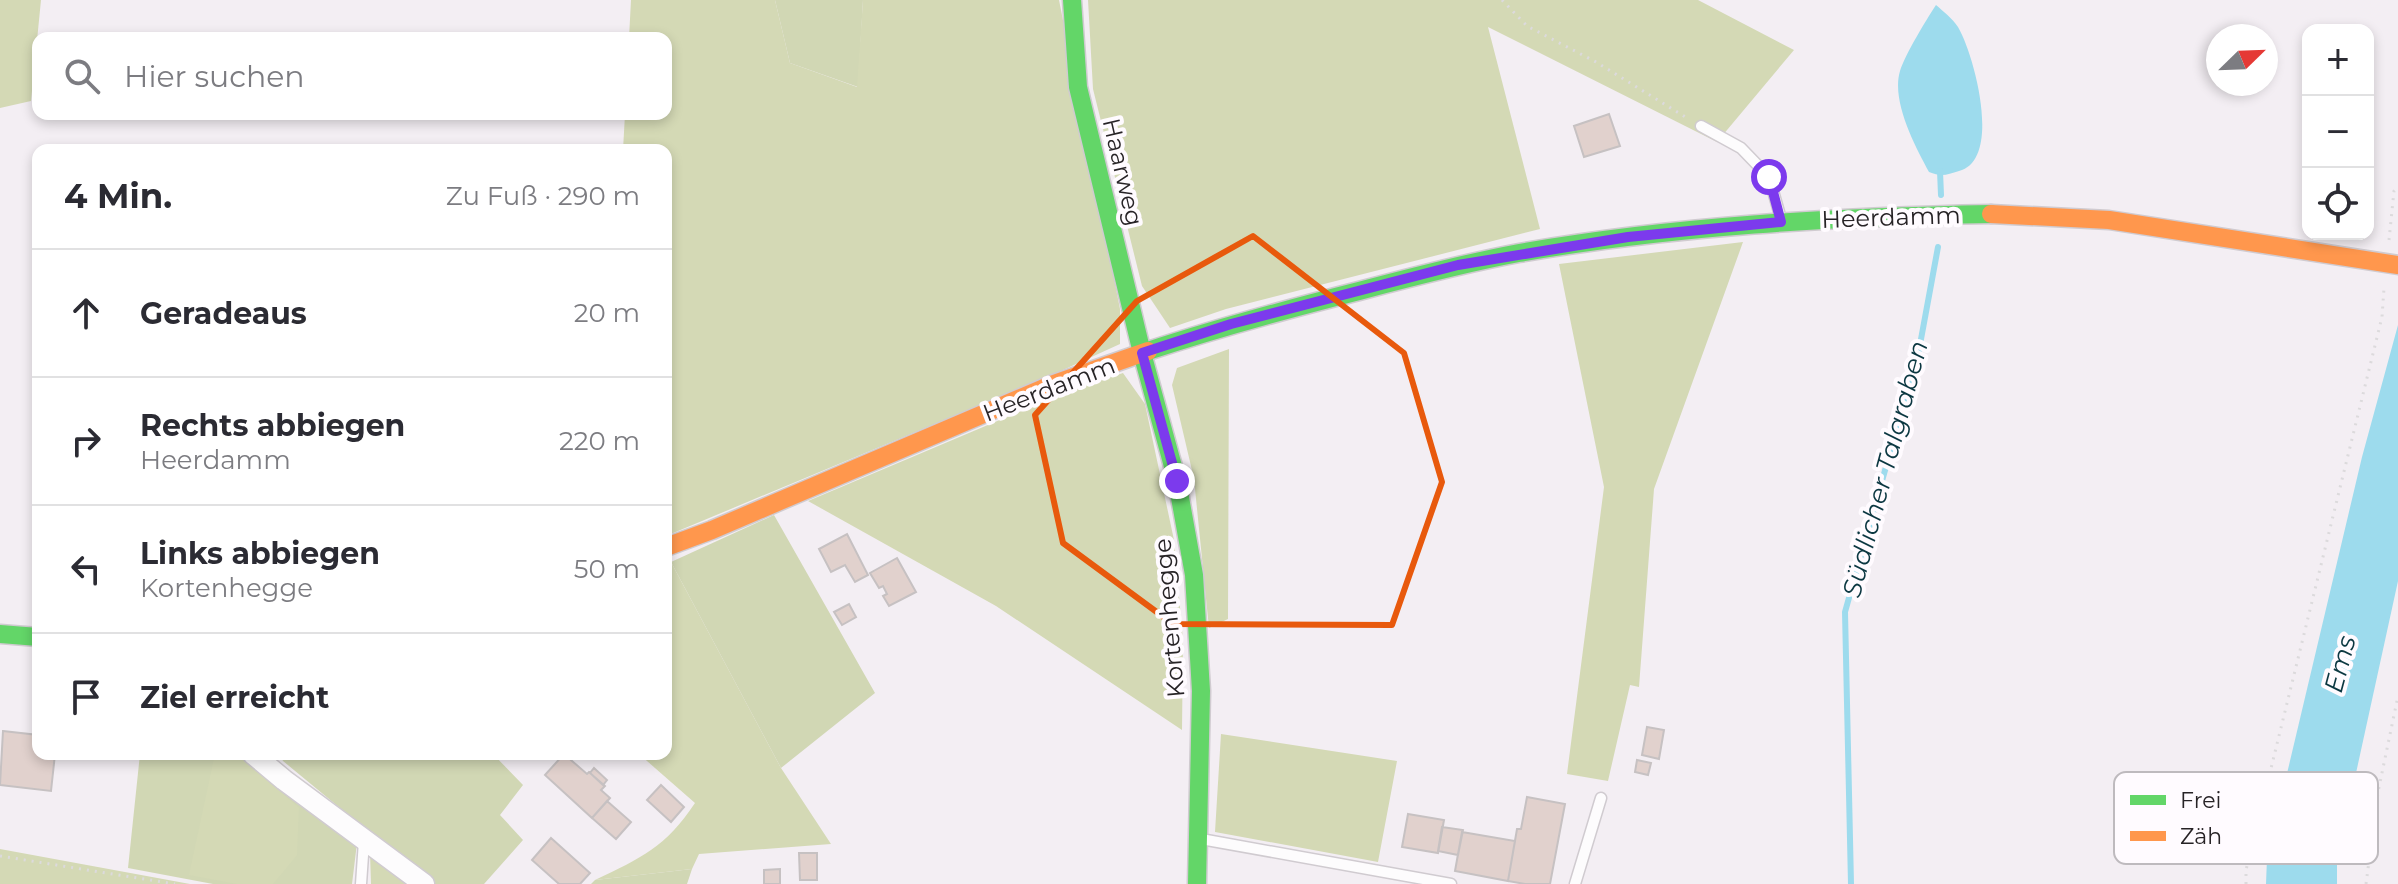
<!DOCTYPE html>
<html lang="de">
<head>
<meta charset="utf-8">
<style>
	:root { --surface:#fff; --page:#f7f7f7; --text:#2b2b33; --muted:#7c7c81; --line:#e1e1e2 }
	body { margin:0; font-family:Montserrat,sans-serif; background:var(--page); color:var(--text) }
	.controls { position:absolute; right:24px; top:24px; display:grid; overflow:hidden; border-radius:16px; box-shadow:0 4px 12px #0003 }
	.controls button { width:72px; height:72px; display:grid; place-items:center; padding:0; border:0; border-bottom:2px solid var(--line); background:var(--surface); color:var(--text); font:40px sans-serif }
	.compass { position:absolute; left:2206px; top:24px; width:72px; height:72px; border-radius:50%; background:var(--surface); box-shadow:0 4px 12px #0003; rotate:67deg }
	.stop { position:absolute; width:24px; height:24px; margin:-18px; border:6px solid #7c3aed; border-radius:50%; background:#fff }
	.stop.end { background:#7c3aed; border-color:#fff; box-shadow:0 2px 8px #0008 }
	.list { margin:0; padding:0; list-style:none }
	h2 { display:flex; justify-content:space-between; align-items:center; height:104px; margin:0; padding:0 32px; font-size:34px }
	h2 small { font-size:26px; font-weight:400; color:var(--muted) }
	.list li { display:grid; grid-template-columns:52px 1fr auto; gap:24px; align-items:center; box-sizing:border-box; height:128px; padding:0 32px; border-top:2px solid var(--line) }
	.list b { display:block; font-size:30px; white-space:nowrap }
	.list p { margin:0; font-size:26px; white-space:nowrap; color:var(--muted) }
	.list em { font-size:26px; font-style:normal; color:var(--muted) }
	.icon { flex:none; width:44px; height:44px; fill:none; stroke:currentColor; stroke-width:2; stroke-linecap:round; stroke-linejoin:round }
	.map { position:relative; flex:none; width:2398px; height:884px; overflow:hidden }
	.search { position:absolute; background:var(--surface); box-shadow:0 4px 12px #0003; left:32px; top:32px; width:640px; height:88px; display:flex; align-items:center; gap:20px; box-sizing:border-box; padding:0 28px; border-radius:16px; color:var(--muted); font-size:30px }
	.panel { position:absolute; background:var(--surface); box-shadow:0 4px 12px #0003; left:32px; top:144px; width:640px; height:616px; border-radius:16px }
	.map>svg:first-child { display:block }
	.green { fill:#d1d7b4 }
	.forest { fill:#d4d9b5 }
	.water { fill:#9ddbed }
	.lines { fill:none; stroke-linecap:round; stroke-linejoin:round }
	.stream { stroke:#9ddbed; stroke-width:6 }
	.building { fill:#e1d1cd; stroke:#c6c1c2; stroke-width:2 }
	.lane-casing { stroke:#d0cbd0; stroke-width:13 }
	.street-casing { stroke:#d0cbd0; stroke-width:23 }
	.fast-casing { stroke:#d0cbd0; stroke-width:21 }
	.slow-casing { stroke:#d0cbd0; stroke-width:21 }
	.path { stroke:#dcdadc; stroke-width:3; stroke-dasharray:2 6; stroke-linecap:butt }
	.lane { stroke:#fdfcfd; stroke-width:10 }
	.street { stroke:#fdfcfd; stroke-width:20 }
	.fast { stroke:#63d668; stroke-width:18 }
	.slow { stroke:#ff974d; stroke-width:18 }
	.route { stroke:#7c3aed; stroke-width:10 }
	.marked { fill:none; stroke:#e8590c; stroke-width:6; stroke-linejoin:round }
	.labels { text-anchor:middle; dominant-baseline:central; stroke-width:8; stroke-linejoin:round; paint-order:stroke }
	.street-label { font-size:24px; fill:#272326; stroke:#fffbff }
	.water-label { font-size:26px; font-style:italic; fill:#0b3741; stroke:#fffbff }
	.key { fill:#fffbff; stroke:#bebabe; stroke-width:2 }
	.key-label { font-size:22px; fill:#272326 }
</style>
</head>
<body>
<div class="map">
<svg width="2398" height="884" viewBox="0 0 2398 884">
	<rect width="100%" height="100%" fill="#f3eef3"/>
	<path class="green" d="M 775,0 L 863,0 L 858,87 L 790,63 Z
		M 774,515 L 875,693 L 781,768 L 671,562 Z
		M 140,754 L 246,754 L 357,843 L 352,884 L 213,884 L 128,868 Z
		M 279,754 L 493,754 L 523,785 L 500,815 L 523,840 L 484,884 L 432,884 L 283,761 Z
		M 692,869 L 687,884 L 591,884 L 595,880 Z"/>
	<path class="forest" d="M 0,0 L 41,0 L 31,101 L 0,108 Z
		M 631,0 L 775,0 L 790,63 L 857,87 L 863,0 L 1059,0 L 1120,309 L 1120,344 L 1052,375 L 666,536 L 666,150 L 623,150 L 625,114 L 666,114 L 666,38 L 629,38 Z
		M 1088,0 L 1698,0 L 1794,50 L 1717,142 L 1488,27 L 1540,229 L 1226,309 L 1170,328 L 1142,286 L 1093,89 Z
		M 1743,242 L 1654,489 L 1639,687 L 1630,685 L 1608,781 L 1567,774 L 1604,487 L 1559,264 Z
		M 1229,349 L 1228,619 L 1209,628 L 1194,479 L 1172,385 L 1177,368 Z
		M 1123,373 L 1145,404 L 1174,540 L 1183,641 L 1182,730 L 996,606 L 808,501 L 1059,395 Z
		M 671,562 L 781,768 L 831,844 L 699,854 L 692,869 L 595,880 C 641,858 666,847 695,803 L 639,754 L 666,754 L 666,564 Z
		M 1221,734 L 1397,761 L 1378,862 L 1215,832 Z
		M 215,754 L 237,754 L 299,808 L 297,855 L 273,884 L 237,884 L 189,875 Z
		M 0,849 L 190,884 L 0,884 Z
		M 370,852 L 409,884 L 371,884 Z"/>
	<path class="water" d="M 1936,5 C 1944,12 1952,18 1958,27 C 1974,54 2003,160 1959,171 C 1947,175 1941,177 1929,172 C 1915,146 1891,101 1900,71 C 1905,55 1926,20 1936,5 Z
		M 2398,325 L 2398,581 L 2337,860 L 2337,884 L 2266,884 L 2267,858 L 2362,457 Z"/>
	<g class="lines">
		<path class="stream" d="M 1940,171 L 1941,195
			M 1851,884 L 1845,612 L 1919,350 L 1938,247"/>
	</g>
	<path class="building" d="M 1609,114 L 1620,146 L 1584,157 L 1574,126 Z
		M 847,534 L 868,575 L 855,582 L 845,565 L 831,572 L 819,549 Z
		M 897,558 L 916,592 L 889,606 L 883,596 L 887,594 L 883,586 L 879,588 L 870,573 Z
		M 849,604 L 856,617 L 842,625 L 834,612 Z
		M 1647,727 L 1664,730 L 1659,759 L 1642,755 Z
		M 3,731 L 38,735 L 38,754 L 55,754 L 51,791 L 0,785 Z
		M 564,754 L 587,774 L 589,772 L 605,786 L 601,790 L 610,798 L 592,818 L 545,775 Z
		M 1637,760 L 1651,763 L 1648,775 L 1635,772 Z
		M 594,768 L 607,780 L 603,785 L 590,773 Z
		M 661,785 L 684,807 L 671,822 L 647,800 Z
		M 1527,797 L 1565,804 L 1550,884 L 1525,884 L 1508,881 L 1517,829 L 1521,829 Z
		M 607,801 L 631,822 L 616,839 L 592,818 Z
		M 1408,814 L 1444,820 L 1438,853 L 1402,847 Z
		M 1442,827 L 1463,830 L 1458,855 L 1438,851 Z
		M 1462,832 L 1515,841 L 1508,881 L 1455,871 Z
		M 551,838 L 590,873 L 580,884 L 559,884 L 532,860 Z
		M 799,853 L 817,853 L 817,880 L 800,880 Z
		M 780,869 L 780,884 L 764,884 L 764,870 Z"/>
	<g class="lines">
		<g class="lane-casing">
			<path id="lane" d="M 1701,126 L 1741,148 L 1769,177 L 1781,219
				M 1201,839 L 1451,884
				M 361,884 L 364,841
				M 1575,884 L 1601,798"/>
		</g>
		<g class="street-casing">
			<path id="street" d="M 253,754 L 284,780 L 424,884"/>
		</g>
		<g class="fast-casing">
			<path id="fast" d="M 1072,0 L 1078,87 L 1142,353 L 1177,481 L 1194,575 L 1201,691 L 1197,884
				M 1148,351 C 1218,328 1288,309 1359,291 C 1412,277 1465,263 1519,253 C 1674,226 1833,217 1991,214
				M 0,634 L 38,637"/>
		</g>
		<g class="slow-casing">
			<path id="slow" d="M 1991,214 L 2109,220 L 2398,265
				M 666,547 L 712,530 L 1051,385 L 1148,351"/>
		</g>
		<path class="path" d="M 1502,0 L 1527,26 L 1596,62 L 1687,118
			M 2389,240 L 2394,191 L 2398,186
			M 0,856 L 175,884
			M 2246,884 L 2246,870 L 2382,317 L 2384,288
			M 2366,884 L 2378,792 L 2398,696"/>
		<use href="#lane" class="lane"/>
		<use href="#street" class="street"/>
		<use href="#fast" class="fast"/>
		<use href="#slow" class="slow"/>
	</g>
	<g class="lines">
		<path class="route" d="M 1177,481 L 1142,353 L 1231,324 L 1458,265 L 1628,237 L 1781,222 L 1769,177"/>
	</g>
	<path class="marked" d="M 1253,236 L 1404,353 L 1442,482 L 1392,625 L 1173,624 L 1063,543 L 1035,415 L 1137,301 Z"/>
	<g class="labels">
		<g class="street-label">
			<text transform="translate(1123 172) rotate(77)">Haarweg</text>
			<text transform="translate(1891 217) rotate(-2)">Heerdamm</text>
			<text transform="translate(1049 389) rotate(-21)">Heerdamm</text>
			<text transform="translate(1169 618) rotate(-95)">Kortenhegge</text>
		</g>
		<g class="water-label">
			<text transform="translate(1885 469) rotate(-75)">Südlicher Talgraben</text>
			<text transform="translate(2340 664) rotate(-75)">Ems</text>
		</g>
	</g>
	<rect x="2114" y="772" width="264" height="92" rx="12" class="key"/>
	<rect x="2130" y="795" width="36" height="10" fill="#63d668"/>
	<rect x="2130" y="831" width="36" height="10" fill="#ff974d"/>
	<g class="key-label">
		<text x="2180" y="808">Frei</text>
		<text x="2180" y="844">Zäh</text>
	</g>
</svg>
<div class="controls">
<button>+</button>
<button>−</button>
<button><svg class="icon" aria-label="locate" viewBox="0 0 24 24"><circle cx="12" cy="12" r="6"/><path d="M12 2v4M12 18v4M2 12h4M18 12h4"/></svg></button>
</div>
<svg class="compass" viewBox="-18 -18 36 36"><path d="M0-13l5 13h-10z" fill="#e53935"/><path d="M0 13l5-13h-10z" fill="#7c7c81"/></svg>
<div class="stop" style="left:1769px;top:177px"></div>
<div class="stop end" style="left:1177px;top:481px"></div>
<div class="search"><svg class="icon" aria-label="search" viewBox="0 0 24 24"><circle cx="10" cy="10" r="6"/><path d="M15 15l6 6"/></svg>Hier suchen</div>
<section class="panel">
<h2>4 Min.<small>Zu Fuß · 290 m</small></h2>
<ul class="list">
<li><svg class="icon" aria-label="ahead" viewBox="0 0 24 24"><path d="M12 20V5M6 11l6-6 6 6"/></svg><div><b>Geradeaus</b></div><em>20 m</em></li>
<li><svg class="icon" aria-label="right" viewBox="0 0 24 24"><path d="M7 20v-9h11M14 6l5 5-5 5"/></svg><div><b>Rechts abbiegen</b><p>Heerdamm</p></div><em>220 m</em></li>
<li><svg class="icon" aria-label="left" viewBox="0 0 24 24"><path d="M17 20v-9H6M10 6l-5 5 5 5"/></svg><div><b>Links abbiegen</b><p>Kortenhegge</p></div><em>50 m</em></li>
<li><svg class="icon" aria-label="arrive" viewBox="0 0 24 24"><path d="M6 21V4h12l-3 4 3 4H6"/></svg><div><b>Ziel erreicht</b></div></li>
</ul>
</section>
</div>
</body>
</html>
